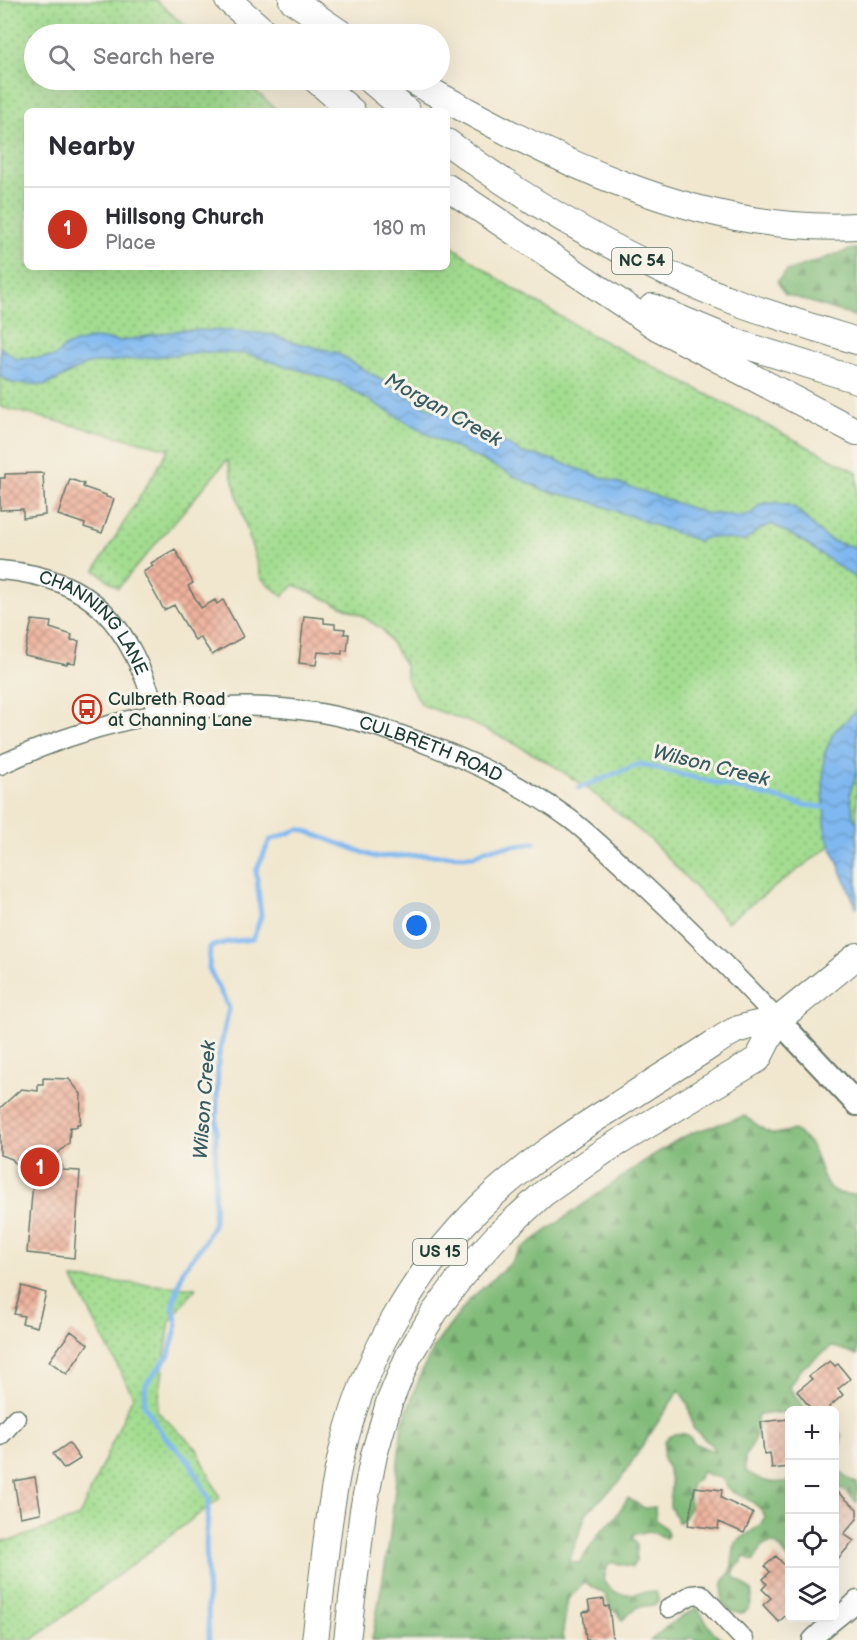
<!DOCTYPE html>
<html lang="en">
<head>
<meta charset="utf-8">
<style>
	:root { --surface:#fff; --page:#f2f2f3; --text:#2b2b33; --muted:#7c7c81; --line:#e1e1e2; --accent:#c8321e }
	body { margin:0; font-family:"Balsamiq Sans",sans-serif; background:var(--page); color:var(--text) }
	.controls { position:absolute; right:18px; bottom:18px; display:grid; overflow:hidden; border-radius:9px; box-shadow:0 6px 24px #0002 }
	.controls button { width:54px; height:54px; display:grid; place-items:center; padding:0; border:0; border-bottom:2px solid var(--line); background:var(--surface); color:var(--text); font:30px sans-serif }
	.you { position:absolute; left:417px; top:926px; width:21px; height:21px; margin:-15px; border:4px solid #fff; border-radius:50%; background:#1a73e8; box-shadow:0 0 0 9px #1a73e833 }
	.badge { display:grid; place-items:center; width:39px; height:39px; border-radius:50%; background:var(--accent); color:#fff; font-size:20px; font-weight:700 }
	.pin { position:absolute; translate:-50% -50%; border:3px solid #fff; box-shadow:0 2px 6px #0006 }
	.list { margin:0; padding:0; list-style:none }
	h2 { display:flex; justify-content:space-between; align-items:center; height:78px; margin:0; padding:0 24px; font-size:26px }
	h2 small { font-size:20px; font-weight:400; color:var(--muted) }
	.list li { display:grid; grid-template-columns:39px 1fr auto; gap:18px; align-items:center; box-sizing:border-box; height:84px; padding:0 24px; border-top:2px solid var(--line) }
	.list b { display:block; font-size:22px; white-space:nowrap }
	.list p { margin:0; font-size:20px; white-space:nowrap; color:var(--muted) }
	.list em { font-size:20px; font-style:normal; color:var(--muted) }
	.icon { flex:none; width:33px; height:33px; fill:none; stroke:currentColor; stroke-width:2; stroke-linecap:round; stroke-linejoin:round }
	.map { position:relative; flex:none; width:857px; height:1640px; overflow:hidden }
	.search { position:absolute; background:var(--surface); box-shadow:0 6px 24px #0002; left:24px; top:24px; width:426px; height:66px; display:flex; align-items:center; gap:15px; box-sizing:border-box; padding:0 21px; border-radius:33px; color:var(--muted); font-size:22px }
	.panel { position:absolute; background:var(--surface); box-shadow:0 6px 24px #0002; left:24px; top:108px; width:426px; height:162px; border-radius:9px }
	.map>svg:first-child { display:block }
	.forest { fill:url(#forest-firs); stroke:#507c57; stroke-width:1.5 }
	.park { fill:url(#park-dots); stroke:#618d62; stroke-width:1.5 }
	.water { fill:url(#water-waves); stroke:#4f7a92; stroke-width:1.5 }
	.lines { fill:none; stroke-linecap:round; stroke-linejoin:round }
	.stream { stroke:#7fb8f0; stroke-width:5 }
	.building { fill:url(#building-cross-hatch) }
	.minor-casing { stroke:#68786a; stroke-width:21 }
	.major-casing { stroke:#68786a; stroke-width:26 }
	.highway-casing { stroke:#68786a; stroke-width:28 }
	.minor { stroke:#fff; stroke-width:18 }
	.major { stroke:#fff; stroke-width:22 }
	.highway { stroke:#fff; stroke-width:26 }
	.labels { text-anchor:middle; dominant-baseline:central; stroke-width:6; stroke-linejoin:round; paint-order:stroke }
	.shield { fill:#f7f3e8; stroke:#60746a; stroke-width:1.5 }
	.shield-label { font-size:16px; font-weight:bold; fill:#1f3d34 }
	.street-label { font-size:18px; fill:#1f3d34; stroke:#f7f3e8 }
	.poi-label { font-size:18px; fill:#1f3d34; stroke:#f7f3e8; text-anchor:start }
	.water-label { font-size:20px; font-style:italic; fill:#375c63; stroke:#f7f3e8 }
</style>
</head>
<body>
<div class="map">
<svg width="857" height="1640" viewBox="0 0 857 1640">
	<defs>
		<pattern id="forest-firs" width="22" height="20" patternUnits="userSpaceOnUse" patternTransform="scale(1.5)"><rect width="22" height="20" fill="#82bc7a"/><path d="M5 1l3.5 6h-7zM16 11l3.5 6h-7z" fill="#6a9a65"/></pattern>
		<pattern id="park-dots" width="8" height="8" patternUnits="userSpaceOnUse" patternTransform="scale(1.5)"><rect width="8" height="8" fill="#a3dd90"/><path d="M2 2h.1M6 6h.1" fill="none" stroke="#84b476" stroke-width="1.8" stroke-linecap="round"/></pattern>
		<pattern id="water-waves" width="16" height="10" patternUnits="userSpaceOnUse" patternTransform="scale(1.5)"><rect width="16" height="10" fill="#7fb8f0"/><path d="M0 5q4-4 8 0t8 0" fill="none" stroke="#6797c3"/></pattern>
		<pattern id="building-cross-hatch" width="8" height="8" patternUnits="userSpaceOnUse" patternTransform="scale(1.5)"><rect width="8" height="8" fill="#eeb29d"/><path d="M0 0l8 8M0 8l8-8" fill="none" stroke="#c09281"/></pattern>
	</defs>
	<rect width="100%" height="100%" fill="#f7f3e8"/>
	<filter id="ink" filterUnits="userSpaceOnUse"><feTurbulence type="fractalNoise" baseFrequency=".0167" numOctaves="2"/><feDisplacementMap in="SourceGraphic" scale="12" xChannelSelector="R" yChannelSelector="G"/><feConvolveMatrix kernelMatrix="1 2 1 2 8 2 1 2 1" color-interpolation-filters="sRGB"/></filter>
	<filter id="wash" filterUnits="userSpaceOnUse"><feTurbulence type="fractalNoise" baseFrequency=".008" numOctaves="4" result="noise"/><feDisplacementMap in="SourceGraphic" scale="24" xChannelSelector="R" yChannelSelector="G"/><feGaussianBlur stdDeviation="1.35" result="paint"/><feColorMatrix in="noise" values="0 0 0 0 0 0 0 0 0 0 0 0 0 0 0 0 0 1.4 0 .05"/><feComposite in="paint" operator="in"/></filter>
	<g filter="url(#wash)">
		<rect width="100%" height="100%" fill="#f1e7cf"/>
		<path class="forest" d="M 852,249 L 857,249 L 857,317 L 785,294 L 777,281 L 787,271 Z
			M 745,1116 L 766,1131 L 774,1134 L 794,1130 C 800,1135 807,1139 811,1146 C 826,1172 819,1198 857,1194 L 857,1355 C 847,1353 841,1347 831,1347 L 801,1369 L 789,1387 L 806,1410 L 759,1415 C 754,1422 759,1431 755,1439 C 749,1453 742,1453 746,1471 C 761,1481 772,1485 789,1481 L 790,1561 C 781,1550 778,1539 763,1545 L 754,1561 L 743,1556 L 742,1562 L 735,1568 L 733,1576 L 752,1591 C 753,1615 737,1621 722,1602 L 723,1582 L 731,1571 L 735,1543 L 760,1525 L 765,1517 C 760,1503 743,1497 730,1490 C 726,1487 725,1482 722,1478 L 711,1476 L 702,1471 L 699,1477 L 692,1484 L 689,1495 L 690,1508 L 681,1522 L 678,1522 L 670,1506 L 671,1481 L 667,1466 L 663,1459 L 664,1442 C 672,1433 677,1432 688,1435 L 694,1443 L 715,1452 L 712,1446 L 693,1428 L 688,1404 L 679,1390 L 618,1483 L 587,1512 L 569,1561 L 580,1563 L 599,1533 L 614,1519 L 628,1498 L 644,1508 L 655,1507 L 656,1520 L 666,1529 L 668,1535 L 666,1538 L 649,1531 L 633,1535 L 633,1538 L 637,1545 L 636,1561 L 632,1567 L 616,1563 L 609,1563 L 603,1580 C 619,1604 633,1590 656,1592 L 659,1600 L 654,1605 L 637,1607 L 622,1620 L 619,1614 L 611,1609 L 605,1594 L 584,1582 L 568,1599 L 562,1637 L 564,1640 L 372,1640 L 389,1543 L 402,1425 L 422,1371 L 436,1344 L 470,1299 L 510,1264 L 521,1249 L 644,1161 L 679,1139 L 694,1132 Z
			M 834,1425 L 842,1436 L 837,1454 L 835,1452 Z
			M 834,1468 C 843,1472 848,1481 857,1483 L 857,1503 L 845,1491 L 835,1487 Z
			M 697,1608 L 714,1633 L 725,1640 L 695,1640 L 691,1637 L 687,1640 L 651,1640 L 671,1623 Z"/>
		<path class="park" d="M 0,0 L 156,0 L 194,34 L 34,34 L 34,80 L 243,80 L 278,111 L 27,111 L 27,267 L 447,267 L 447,243 L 512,288 L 590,334 L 857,472 L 857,826 L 727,922 L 652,841 L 588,789 L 551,764 L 510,741 L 469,722 L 422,705 L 407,681 L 405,665 L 383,630 L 359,614 L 295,585 L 282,596 L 261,578 L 227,460 L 118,588 L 95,570 L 169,449 L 0,407 Z
			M 73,1279 L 196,1288 L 170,1321 L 157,1411 L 197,1449 L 220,1498 L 32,1640 L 0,1640 L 0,1541 L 13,1540 L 79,1517 L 133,1396 Z"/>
		<path class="water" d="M 181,330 L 237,331 L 275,335 L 293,342 L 335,352 L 428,408 L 444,412 L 499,439 L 522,453 L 544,457 L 705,513 L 742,516 L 752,513 L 760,504 C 805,498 798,520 829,539 C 837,544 848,545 857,547 L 857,578 L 851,575 L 802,541 L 772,524 L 760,529 L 745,541 L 708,537 L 698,541 L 586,500 L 543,490 L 425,433 L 338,382 L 247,354 L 203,352 L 87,364 L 47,385 L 11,383 L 0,376 L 0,347 L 17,359 L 54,357 L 66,346 L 93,338 L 121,341 Z
			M 857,710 L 857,771 L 850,793 L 854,819 L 857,822 L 857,909 L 826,834 L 823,790 L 824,755 L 834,732 Z"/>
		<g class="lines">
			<path class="stream" d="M 579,788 L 640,764 L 804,805 L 831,808
				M 209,1640 L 206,1543 L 209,1499 L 190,1462 L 163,1435 L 144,1404 L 146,1384 L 169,1355 L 177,1325 L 173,1305 L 183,1270 L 204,1243 L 214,1222 L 218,1059 L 229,1008 L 209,969 L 210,947 L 227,942 L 253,939 L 261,916 L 256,871 L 270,840 L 300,829 L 375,857 L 427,855 L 473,856 L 488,849 L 534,843"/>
		</g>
		<g id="blocks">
			<path class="building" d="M 43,473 L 45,515 L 23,518 L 23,509 L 0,510 L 0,478 L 5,478 L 5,474 Z
				M 70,479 L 84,484 L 83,487 L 106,495 L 106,497 L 114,499 L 102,533 L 84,527 L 85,524 L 58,515 Z
				M 175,549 L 193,583 L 188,586 L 201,608 L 215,600 L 217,604 L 223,600 L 243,637 L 212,655 L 200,637 L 195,640 L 192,636 L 174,605 L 164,610 L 143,572 L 153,566 L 151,563 Z
				M 304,616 L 324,618 L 324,623 L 335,624 L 335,628 L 345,629 L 344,634 L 349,634 L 347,651 L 342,650 L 342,654 L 318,652 L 316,665 L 299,663 Z
				M 32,620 L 51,622 L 50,628 L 72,635 L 71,640 L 79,641 L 75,663 L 67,662 L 67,664 L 24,655 Z
				M 43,1078 L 69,1079 L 81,1094 L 80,1124 L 77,1124 L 77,1127 L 70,1127 L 69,1143 L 57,1154 L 63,1170 L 80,1171 L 74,1258 L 27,1253 L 34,1170 L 19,1169 L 12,1159 L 0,1155 L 0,1108 L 21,1089 L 38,1091 L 38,1084 L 43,1084 Z
				M 22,1286 L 46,1293 L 37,1327 L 22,1323 L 24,1316 L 14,1314 Z
				M 71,1331 L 88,1344 L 67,1374 L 49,1361 Z
				M 830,1361 L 835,1366 L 838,1364 L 850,1379 L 838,1389 L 843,1395 L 829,1407 L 829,1410 L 812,1410 L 797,1391 L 812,1379 L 809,1376 Z
				M 789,1419 L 789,1467 L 772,1469 L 770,1453 L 764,1454 L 761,1422 Z
				M 69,1443 L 80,1459 L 64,1469 L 53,1454 Z
				M 35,1477 L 41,1513 L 20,1517 L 14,1481 Z
				M 695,1487 L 722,1490 L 721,1498 L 753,1513 L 744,1533 L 719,1522 L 718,1529 L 688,1525 Z
				M 834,1489 L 857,1509 L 857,1519 L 844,1534 L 854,1541 L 834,1563 Z
				M 776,1556 L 789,1570 L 789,1612 L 779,1622 L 763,1605 L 771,1598 L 762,1589 L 767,1584 L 763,1579 L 770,1572 L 765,1566 Z
				M 604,1599 L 605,1607 L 609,1606 L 613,1640 L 586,1640 L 583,1612 L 590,1611 L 588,1601 Z"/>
		</g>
	</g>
	<g filter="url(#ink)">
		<use href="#blocks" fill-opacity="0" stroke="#68786a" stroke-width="1.5"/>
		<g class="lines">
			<g class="minor-casing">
				<g id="minor">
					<path id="s1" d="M 0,570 C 97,578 128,626 157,712"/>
					<path id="s2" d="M 0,765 C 101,718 210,694 321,713 C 360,720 398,733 434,747 C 482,766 528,788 570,819 C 592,836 613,856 634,876 C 684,922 731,970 778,1020"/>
					<path d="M 0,1436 L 16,1418"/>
					<path d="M 669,1608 L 691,1595 L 701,1594 L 744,1640"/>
					<path d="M 812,1640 C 826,1625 843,1615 857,1600"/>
				</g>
			</g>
			<g class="major-casing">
				<path id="major" d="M 778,1020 L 857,1104"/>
			</g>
			<g class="highway-casing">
				<path id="highway" d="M 228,0 L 267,34
					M 292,0 L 342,34
					M 316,80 L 352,111
					M 370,80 L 407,111
					M 411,80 C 548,156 695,235 857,226
					M 447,142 C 536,208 635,264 739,303 C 778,317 818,329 857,341
					M 447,187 L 657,327 L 857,432
					M 652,307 L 741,344 L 857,380
					M 315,1640 C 323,1580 327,1519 340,1460 C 361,1366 409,1278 478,1209 C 519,1168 570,1134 619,1104 C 645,1087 670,1071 696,1055 C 709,1047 721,1038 734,1031 C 747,1025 764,1023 778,1020
					M 347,1640 L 363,1510 L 374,1455 L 389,1403 L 409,1355 L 434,1313 L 463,1274 L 498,1235 L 544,1193 L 604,1151 L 758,1059 L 778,1020 L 857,956"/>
			</g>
			<use href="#minor" class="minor"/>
			<use href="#major" class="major"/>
			<use href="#highway" class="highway"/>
		</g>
	</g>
	<defs>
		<g id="bus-ring" transform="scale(1.5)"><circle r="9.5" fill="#f7f3e8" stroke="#c8321e" stroke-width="1.5"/><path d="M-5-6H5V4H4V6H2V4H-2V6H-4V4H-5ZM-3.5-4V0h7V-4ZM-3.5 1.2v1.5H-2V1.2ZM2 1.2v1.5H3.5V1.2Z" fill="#c8321e"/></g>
	</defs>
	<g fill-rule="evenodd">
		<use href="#bus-ring" x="87" y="709"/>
	</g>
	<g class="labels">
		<g class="shield">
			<rect x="612" y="248" width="60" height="26" rx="4.5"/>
			<rect x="413" y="1239" width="54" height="26" rx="4.5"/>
		</g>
		<g class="shield-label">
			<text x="642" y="261">NC 54</text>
			<text x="440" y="1252">US 15</text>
		</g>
		<g class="street-label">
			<text stroke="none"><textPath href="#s1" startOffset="114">CHANNING LANE</textPath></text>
			<text stroke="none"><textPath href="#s2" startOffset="446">CULBRETH ROAD</textPath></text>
		</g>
		<g class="poi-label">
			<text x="108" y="699">Culbreth Road<tspan x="108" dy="21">at Channing Lane</tspan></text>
		</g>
		<g class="water-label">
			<text transform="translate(443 410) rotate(29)">Morgan Creek</text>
			<text transform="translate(711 766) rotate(14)">Wilson Creek</text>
			<text transform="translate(205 1100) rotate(-86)">Wilson Creek</text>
		</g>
	</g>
</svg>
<div class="controls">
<button>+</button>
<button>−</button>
<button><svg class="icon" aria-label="locate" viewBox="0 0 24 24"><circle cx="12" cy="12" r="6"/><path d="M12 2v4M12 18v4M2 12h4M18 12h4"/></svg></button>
<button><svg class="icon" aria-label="layers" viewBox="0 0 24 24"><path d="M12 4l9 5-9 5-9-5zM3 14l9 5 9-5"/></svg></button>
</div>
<div class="you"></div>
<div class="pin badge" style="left:40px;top:1167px">1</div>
<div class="search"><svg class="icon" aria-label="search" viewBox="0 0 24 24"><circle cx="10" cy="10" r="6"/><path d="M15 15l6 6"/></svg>Search here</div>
<section class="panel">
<h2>Nearby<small></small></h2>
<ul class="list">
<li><span class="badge">1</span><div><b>Hillsong Church</b><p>Place</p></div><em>180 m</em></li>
</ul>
</section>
</div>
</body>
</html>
